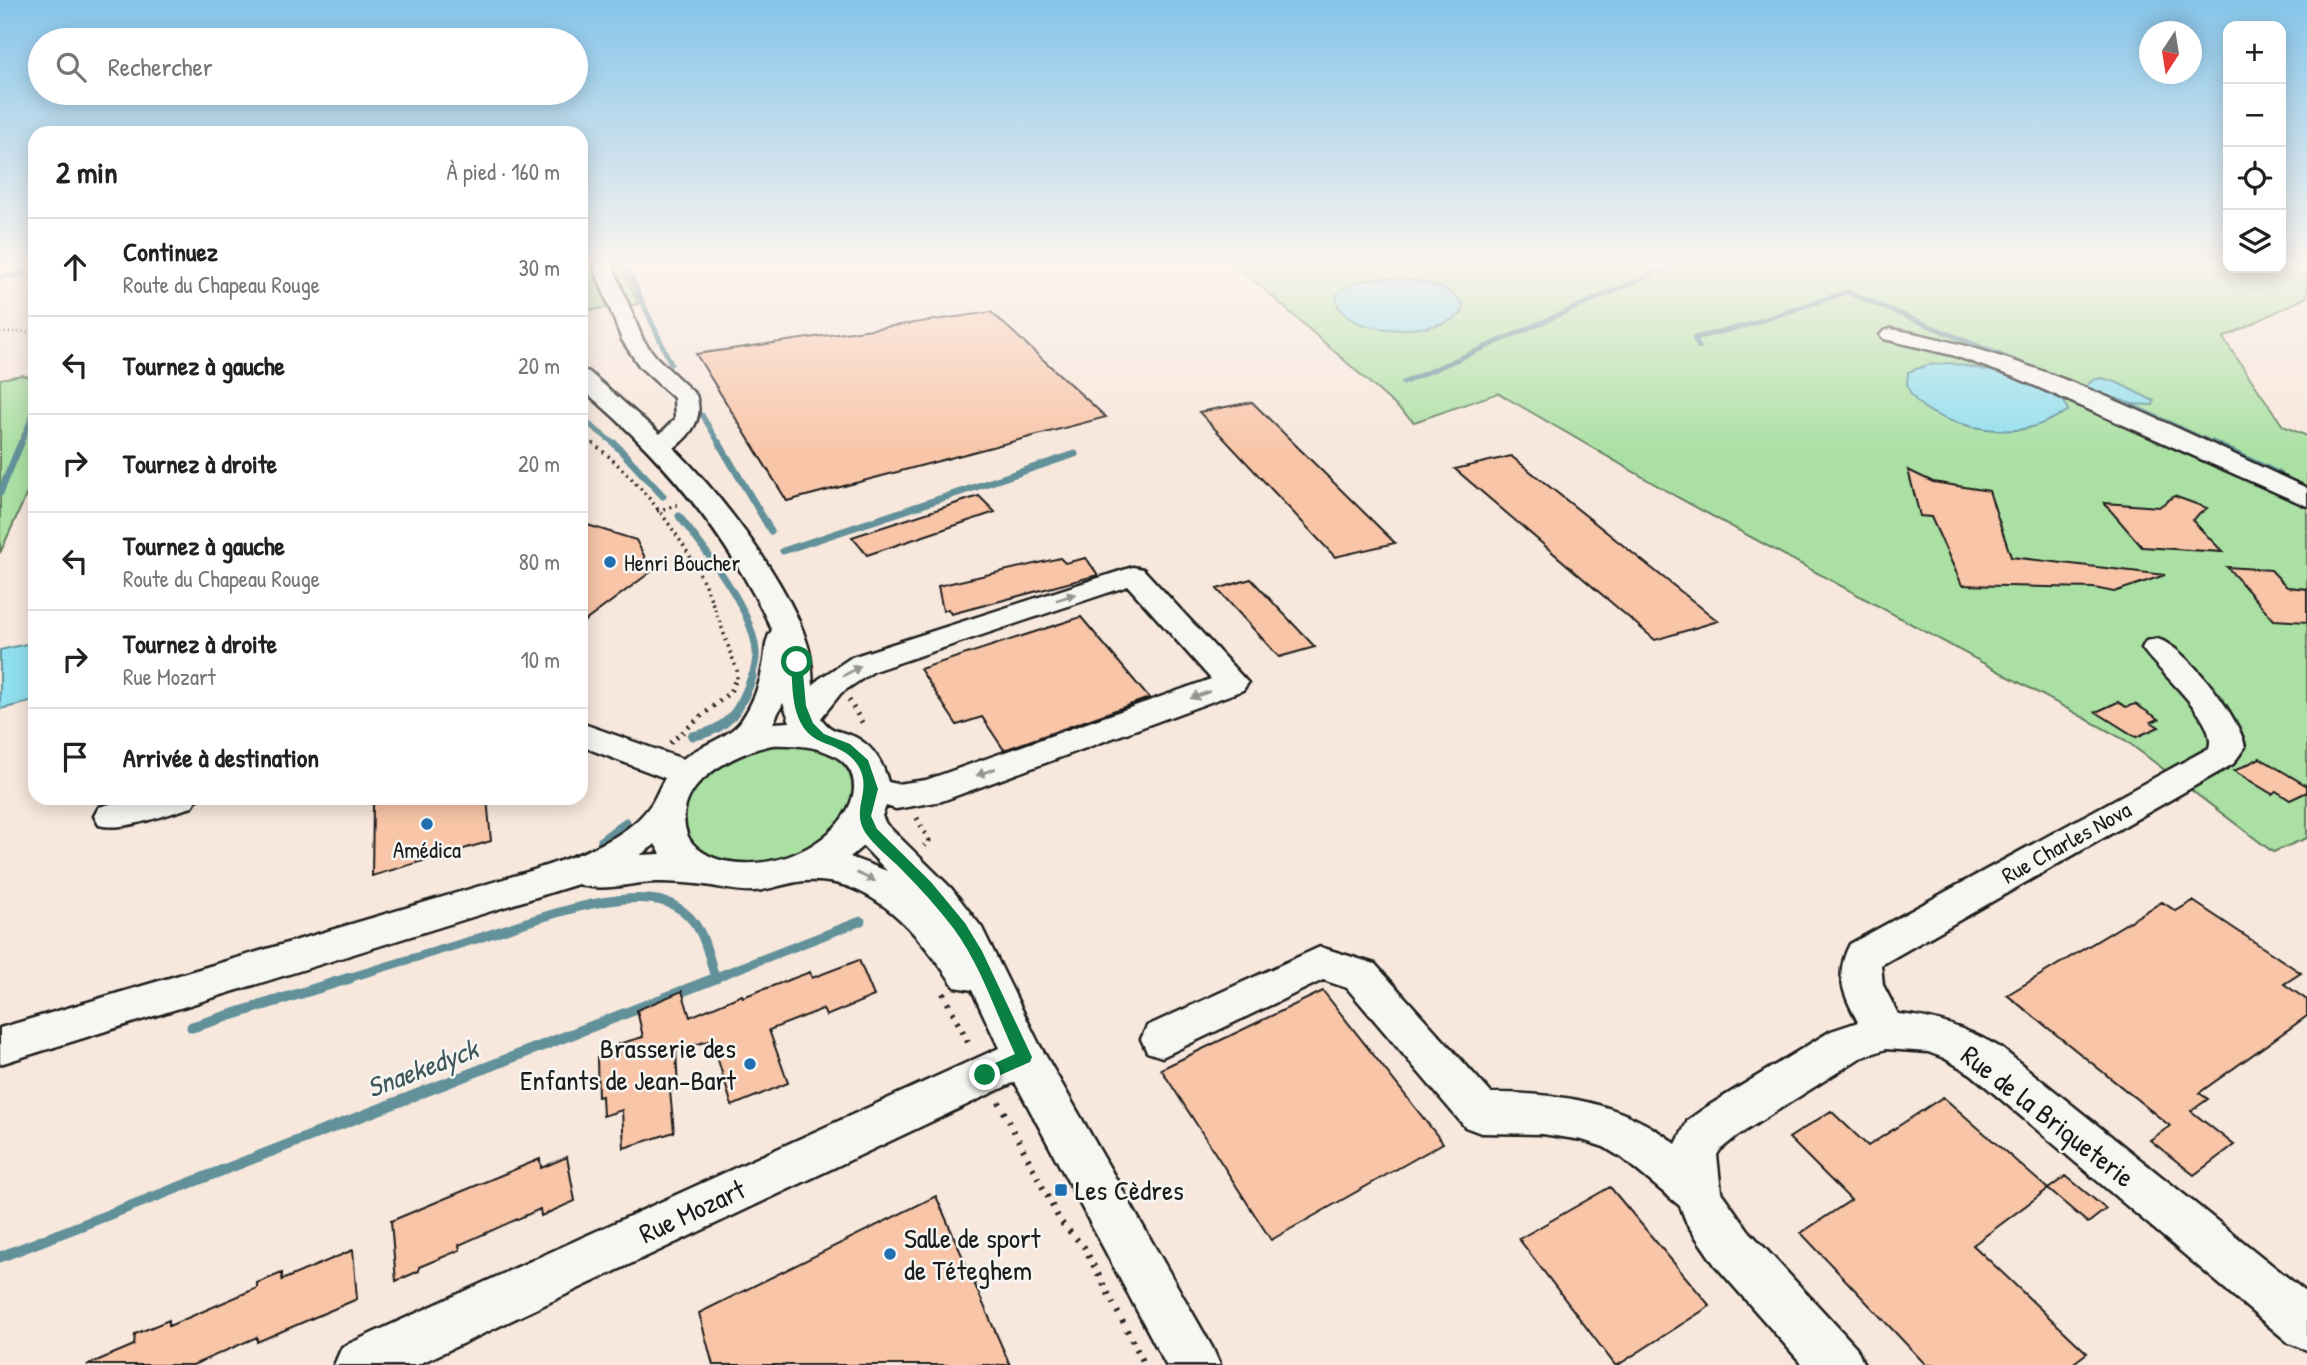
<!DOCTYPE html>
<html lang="fr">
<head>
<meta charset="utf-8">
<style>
	:root { --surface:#fff; --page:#f2f2f2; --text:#222; --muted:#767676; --line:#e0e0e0 }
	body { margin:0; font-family:"Patrick Hand",sans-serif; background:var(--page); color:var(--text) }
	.controls { position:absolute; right:21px; top:21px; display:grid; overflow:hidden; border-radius:14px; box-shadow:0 4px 18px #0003 }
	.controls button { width:63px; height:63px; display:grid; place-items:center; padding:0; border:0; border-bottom:2px solid var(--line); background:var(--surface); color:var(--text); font:35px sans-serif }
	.compass { position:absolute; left:2139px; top:21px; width:63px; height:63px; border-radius:50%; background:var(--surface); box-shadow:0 4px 18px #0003; rotate:192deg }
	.stop { position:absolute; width:21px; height:21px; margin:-16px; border:5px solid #0b8043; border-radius:50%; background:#fff }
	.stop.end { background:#0b8043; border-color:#fff; box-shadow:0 2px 7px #0008 }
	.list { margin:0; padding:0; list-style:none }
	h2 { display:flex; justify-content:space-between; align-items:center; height:91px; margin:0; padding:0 28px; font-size:30px }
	h2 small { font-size:23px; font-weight:400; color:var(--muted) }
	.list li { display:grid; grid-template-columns:46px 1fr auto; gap:21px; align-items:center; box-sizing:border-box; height:98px; padding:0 28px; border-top:2px solid var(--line) }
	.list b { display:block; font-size:26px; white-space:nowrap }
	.list p { margin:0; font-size:23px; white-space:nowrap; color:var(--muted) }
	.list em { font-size:23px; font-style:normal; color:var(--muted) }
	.icon { flex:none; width:38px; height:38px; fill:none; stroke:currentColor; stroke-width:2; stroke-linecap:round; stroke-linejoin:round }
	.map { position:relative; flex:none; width:2307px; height:1365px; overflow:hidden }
	.search { position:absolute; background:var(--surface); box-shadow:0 4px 18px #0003; left:28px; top:28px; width:560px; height:77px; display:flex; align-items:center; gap:18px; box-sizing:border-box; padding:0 24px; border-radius:38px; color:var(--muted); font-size:26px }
	.panel { position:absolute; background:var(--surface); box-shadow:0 4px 18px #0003; left:28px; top:126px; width:560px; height:679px; border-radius:21px }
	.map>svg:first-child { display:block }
	.green { fill:#aae0a3; stroke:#637e60; stroke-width:2 }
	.water { fill:#90dfee; stroke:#62919a; stroke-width:2 }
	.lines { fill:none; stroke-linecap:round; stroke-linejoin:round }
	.stream-far3 { stroke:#62919a; stroke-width:5 }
	.stream-far2 { stroke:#62919a; stroke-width:7 }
	.stream-far1 { stroke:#62919a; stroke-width:9 }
	.stream { stroke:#62919a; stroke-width:11 }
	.building { fill:#f8c5a8; stroke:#1c1c1c; stroke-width:2 }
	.minor-casing { stroke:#1c1c1c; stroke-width:5 }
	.path-far3 { stroke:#1c1c1c; stroke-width:2.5; stroke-dasharray:1 3.5; stroke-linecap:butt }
	.path-far2 { stroke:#1c1c1c; stroke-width:3.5; stroke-dasharray:2 4.5; stroke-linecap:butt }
	.path-far1 { stroke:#1c1c1c; stroke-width:5; stroke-dasharray:2 6; stroke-linecap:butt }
	.path { stroke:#1c1c1c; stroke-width:6; stroke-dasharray:2.5 8; stroke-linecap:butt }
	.minor { fill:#f6f6f2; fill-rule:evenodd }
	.oneway { fill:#949492 }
	.route { fill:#0b8043 }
	.poi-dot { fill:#1f6fb2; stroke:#f6f6f2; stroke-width:2.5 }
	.labels { text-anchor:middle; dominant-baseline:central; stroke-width:5; stroke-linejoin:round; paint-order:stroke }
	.poi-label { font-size:23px; fill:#1c1c1c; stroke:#f6f6f2; text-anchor:start }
	.street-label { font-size:23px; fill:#1c1c1c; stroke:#f6f6f2 }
	.near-poi-label { font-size:28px; fill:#1c1c1c; stroke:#f6f6f2; text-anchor:start }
	.near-water-label { font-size:28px; font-style:italic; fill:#3f565b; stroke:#f6f6f2 }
	.near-street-label { font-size:28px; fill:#1c1c1c; stroke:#f6f6f2 }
</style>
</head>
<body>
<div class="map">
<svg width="2307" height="1365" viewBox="0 0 2307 1365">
	<rect width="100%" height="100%" fill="#f7e7dc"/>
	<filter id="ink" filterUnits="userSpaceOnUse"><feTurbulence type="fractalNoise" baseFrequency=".0143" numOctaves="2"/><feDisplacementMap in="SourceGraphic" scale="14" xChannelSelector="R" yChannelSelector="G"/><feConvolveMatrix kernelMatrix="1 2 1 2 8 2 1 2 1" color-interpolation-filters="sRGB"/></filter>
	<g filter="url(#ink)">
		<path class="green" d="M 581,262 L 619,262 L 639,304 L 581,311 Z
			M 1229,262 L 2228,262 L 2228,268 L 2281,268 L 2281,262 L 2307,262 L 2307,297 L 2223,338 L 2283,426 L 2307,436 L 2307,838 L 2273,852 L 2125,740 L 1677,497 L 1498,393 L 1414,422 L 1247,274 Z
			M 22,375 L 35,379 L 35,476 L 0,553 L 0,379 Z
			M 776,745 C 789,746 805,745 818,749 C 855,759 862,795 841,824 C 834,834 814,847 803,852 C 780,863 748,866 724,861 C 675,851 674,802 708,773 C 726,757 752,748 776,745 Z"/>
		<path class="water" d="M 1390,278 C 1416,280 1447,282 1463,305 L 1462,313 C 1438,336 1338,339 1336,296 C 1349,280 1370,279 1390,278 Z
			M 1950,363 C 1978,369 2062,379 2068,411 C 2051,420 2036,428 2017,430 C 1986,433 1921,421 1908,388 C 1906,384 1908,377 1908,372 L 1927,365 Z
			M 2101,378 L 2116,382 L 2154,401 L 2153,405 L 2128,404 L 2084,388 L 2093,380 Z
			M 35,642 L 35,701 L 0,709 L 0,650 Z"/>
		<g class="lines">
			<path class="stream-far3" d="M 624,262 L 671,364
				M 0,277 L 35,272
				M 1699,347 L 1694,338 L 1745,326 L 1847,292 L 2039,371
				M 1403,383 L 1680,262
				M 2074,385 L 2128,404 L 2216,445
				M 702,415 L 720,445
				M 581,418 L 616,445
				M 20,445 L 35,409"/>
			<path class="stream-far2" d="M 614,443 L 663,496
				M 719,443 L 771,531
				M 2212,443 L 2280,475
				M 0,493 L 21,443
				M 679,516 C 705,550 753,609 756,652 C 757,661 754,670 751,679
				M 783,551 L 1075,454"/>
			<path class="stream-far1" d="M 692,736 C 728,731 741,709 752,677
				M 601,849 L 602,840 L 626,822
				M 345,979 C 387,966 430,953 473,940 C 520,925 630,881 675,906 C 703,921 707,950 715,978
				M 711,979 L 861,921"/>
			<path class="stream" d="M 192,1027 L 350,978
				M 0,1257 L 716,978"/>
		</g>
		<path class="building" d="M 991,312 L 1106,417 L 787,501 L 696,354 Z
			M 1252,402 L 1395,543 L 1335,557 L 1199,412 Z
			M 1511,456 L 1718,621 L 1655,640 L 1455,469 Z
			M 1908,470 L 1933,482 L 1989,491 L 2011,557 L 2165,575 L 2114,592 L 2094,588 L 1962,585 L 1931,517 L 1920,516 Z
			M 979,496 L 995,512 L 867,555 L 852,537 Z
			M 2174,496 L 2207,508 L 2192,520 L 2223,552 L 2142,547 L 2104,503 L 2159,507 Z
			M 581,523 L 636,540 L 652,571 L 581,624 Z
			M 1060,558 L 1065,563 L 1086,558 L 1098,575 L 951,614 L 948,609 L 943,611 L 938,586 Z
			M 2227,567 L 2271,570 L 2287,587 L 2307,589 L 2307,622 L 2274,620 Z
			M 1251,579 L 1315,647 L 1279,657 L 1217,589 Z
			M 1081,617 L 1149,698 L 1004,750 L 982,717 L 957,725 L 920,669 Z
			M 2118,702 L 2126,707 L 2135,704 L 2159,719 L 2151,722 L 2159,727 L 2136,737 L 2096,712 Z
			M 2260,758 L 2307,786 L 2307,792 L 2290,800 L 2276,791 L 2272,794 L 2234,771 Z
			M 395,798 L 487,798 L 491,841 L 372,876 L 373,804 Z
			M 2193,901 L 2301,973 L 2284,984 L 2307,1000 L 2307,1016 L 2199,1093 L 2208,1099 L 2191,1111 L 2234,1145 L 2194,1175 L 2150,1140 L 2170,1126 L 2007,995 L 2162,902 L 2176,911 Z
			M 859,960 L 874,996 L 826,1016 L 823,1009 L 769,1030 L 788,1083 L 732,1106 L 712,1040 L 676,1050 L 678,1089 L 670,1091 L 674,1132 L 624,1148 L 622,1110 L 603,1116 L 602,1096 L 598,1097 L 597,1058 L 618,1055 L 618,1044 L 643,1037 L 637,1010 L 682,991 L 690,1017 L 742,995 L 743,997 L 810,972 L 812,978 Z
			M 1323,991 L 1443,1143 L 1271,1240 L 1161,1069 Z
			M 1943,1097 L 2048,1189 L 1973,1245 L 2087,1353 L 2071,1365 L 1926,1365 L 1801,1233 L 1851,1200 L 1789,1138 L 1831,1111 L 1868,1146 Z
			M 567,1157 L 575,1201 L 541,1216 L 540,1209 L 459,1245 L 460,1250 L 419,1267 L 419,1271 L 396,1281 L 391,1221 L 540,1159 L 541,1168 Z
			M 2066,1176 L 2106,1209 L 2088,1223 L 2048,1189 Z
			M 1610,1187 L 1710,1306 L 1618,1365 L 1615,1365 L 1519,1239 Z
			M 936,1196 L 1010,1365 L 713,1365 L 699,1313 Z
			M 353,1250 L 357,1299 L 257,1342 L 257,1337 L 193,1365 L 87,1365 L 134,1345 L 135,1334 L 169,1320 L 169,1326 L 257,1288 L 257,1283 L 282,1273 L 282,1280 Z"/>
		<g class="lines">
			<g class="minor-casing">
				<path id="minor" d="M 592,262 L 611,262 L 643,340 L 656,357 L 696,395 C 704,418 692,434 674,448 C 720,494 788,581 807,643 C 812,657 812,672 813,686 L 819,679 L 852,657 L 1133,567 L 1143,569 L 1248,683 L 1243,690 L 942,801 L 896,809 L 886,806 L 882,816 L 886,824 L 951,888 L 982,928 L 1039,1044 L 1212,1347 L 1220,1365 L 1166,1365 L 1015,1082 L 417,1365 L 334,1365 L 342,1347 L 999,1048 L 972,990 L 955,987 C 920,936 874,876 805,881 C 788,882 771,890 753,891 C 736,892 721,887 705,885 C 690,883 672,882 657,882 C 631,882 603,893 578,884 L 0,1064 L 0,1028 L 534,870 C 574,856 627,841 652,803 C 657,795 660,786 665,778 L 581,746 L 581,723 L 683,759 C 701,744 726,740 741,721 C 752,705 760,685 763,666 C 766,654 764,640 772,630 C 727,534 662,456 581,388 L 581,370 L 589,372 L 660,434 L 675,419 L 674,398 L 640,367 L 622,340 ZM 1128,586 L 1211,679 L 926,780 L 897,784 L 888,782 C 883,763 874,747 855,737 C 840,730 831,733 821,718 L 841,693 L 874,671 ZM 783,703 L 790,722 L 773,723 ZM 772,745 C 926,740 836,883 724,861 C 710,858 692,848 687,834 C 670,785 734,753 772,745 ZM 655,844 L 661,854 L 640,855 L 653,846 ZM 863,846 L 887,871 L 850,857 Z
					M 1891,329 C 2033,353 2176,429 2307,488 L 2307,506 L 2017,378 L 1952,355 L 1884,339 L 1880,335 L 1884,331 Z
					M 2157,639 C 2185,646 2241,718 2245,747 L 2233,764 L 1881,965 L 1883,985 L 1898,1014 C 1936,1017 1968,1029 2001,1048 L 2307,1293 L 2307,1350 L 2289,1343 L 1971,1074 L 1944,1058 L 1928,1052 L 1886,1049 L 1860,1058 L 1737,1136 L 1720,1150 L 1717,1155 L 1721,1192 L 1749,1231 L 1856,1347 L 1864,1365 L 1803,1365 L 1715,1265 L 1687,1224 L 1680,1206 L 1622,1158 L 1604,1147 L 1582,1140 L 1542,1134 L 1481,1133 L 1465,1127 L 1347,988 L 1323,980 L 1162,1057 L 1147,1052 L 1141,1039 L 1147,1026 L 1320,947 L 1375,964 L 1491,1093 C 1559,1093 1621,1101 1676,1144 L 1688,1120 L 1705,1108 L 1831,1031 L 1858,1022 C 1843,993 1834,975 1850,944 L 2209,748 C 2219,720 2157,671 2142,648 L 2146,641 Z
					M 132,798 L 197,798 L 192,807 C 167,814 123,832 99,825 L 94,816 L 99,807 Z"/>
			</g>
			<path class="path-far3" d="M 0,333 L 35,331
				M 35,353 L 31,361 L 35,365
				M 581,434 L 595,445"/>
			<path class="path-far2" d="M 593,443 C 634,476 672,522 697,569 C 714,601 724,636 737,670 L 737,679
				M 657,511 L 680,504"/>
			<path class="path-far1" d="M 849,700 L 864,726
				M 670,743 L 730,692 L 737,677
				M 917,818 L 929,841 L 924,846"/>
			<path class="path" d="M 943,993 L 971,1048
				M 999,1102 L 1060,1221 L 1084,1247 L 1145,1365"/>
			<use href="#minor" class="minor"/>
		</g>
		<defs><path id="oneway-solid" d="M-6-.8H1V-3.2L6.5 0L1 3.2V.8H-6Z" transform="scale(1.75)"/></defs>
		<g class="oneway">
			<use href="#oneway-solid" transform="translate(1066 597) rotate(-18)"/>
			<use href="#oneway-solid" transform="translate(852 671) rotate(-30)"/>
			<use href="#oneway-solid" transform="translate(1200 695) rotate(160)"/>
			<use href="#oneway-solid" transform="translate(986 772) rotate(160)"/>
			<use href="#oneway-solid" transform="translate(866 877) rotate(24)"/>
		</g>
	</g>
	<linearGradient id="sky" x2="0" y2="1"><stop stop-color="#85c5ea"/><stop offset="0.58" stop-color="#fbf4ef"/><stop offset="1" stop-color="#fbf4ef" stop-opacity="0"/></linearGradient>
	<rect width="2307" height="453" fill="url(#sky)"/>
	<path class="route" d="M 797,659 L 802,662 L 806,706 L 813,723 L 824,734 L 850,744 L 868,760 L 878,789 L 871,816 L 877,829 L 931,882 L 965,923 L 982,951 L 1032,1057 L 1030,1062 L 985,1082 L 980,1080 L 978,1075 L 980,1070 L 1015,1054 C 996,1013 981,966 954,929 C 938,908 920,888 901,869 C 890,858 876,847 867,835 C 848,809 875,791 857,764 C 849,752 835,747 822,742 C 790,729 793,690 791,662 Z"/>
	<g class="poi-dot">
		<circle cx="610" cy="562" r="7"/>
		<circle cx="427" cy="824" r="7"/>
		<circle cx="750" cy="1064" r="7"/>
		<rect x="1054" y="1183" width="14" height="14" rx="3.5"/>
		<circle cx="890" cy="1254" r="7"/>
	</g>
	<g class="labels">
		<g class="poi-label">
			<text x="624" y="562">Henri Boucher</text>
			<text x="427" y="849" text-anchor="middle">Amédica</text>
		</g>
		<g class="street-label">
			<text transform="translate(2066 842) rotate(-29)">Rue Charles Nova</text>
		</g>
		<g class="near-poi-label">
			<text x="736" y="1048" text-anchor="end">Brasserie des<tspan x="736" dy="32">Enfants de Jean-Bart</tspan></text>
			<text x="1075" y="1190">Les Cèdres</text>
			<text x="904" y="1238">Salle de sport<tspan x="904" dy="32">de Téteghem</tspan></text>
		</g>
		<g class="near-water-label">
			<text transform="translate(422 1068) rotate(-21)">Snaekedyck</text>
		</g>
		<g class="near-street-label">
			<text transform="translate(2048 1116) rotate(38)">Rue de la Briqueterie</text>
			<text transform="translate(692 1211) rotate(-25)">Rue Mozart</text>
		</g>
	</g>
</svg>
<div class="controls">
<button>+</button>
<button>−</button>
<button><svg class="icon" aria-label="locate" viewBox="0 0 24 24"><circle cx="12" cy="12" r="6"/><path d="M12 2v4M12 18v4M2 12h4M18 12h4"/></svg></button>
<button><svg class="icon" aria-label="layers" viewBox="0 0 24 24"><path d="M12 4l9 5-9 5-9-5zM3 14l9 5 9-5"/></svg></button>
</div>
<svg class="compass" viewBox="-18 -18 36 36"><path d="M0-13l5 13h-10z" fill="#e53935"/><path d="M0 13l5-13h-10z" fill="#767676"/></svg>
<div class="stop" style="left:797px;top:662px"></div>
<div class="stop end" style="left:985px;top:1075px"></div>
<div class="search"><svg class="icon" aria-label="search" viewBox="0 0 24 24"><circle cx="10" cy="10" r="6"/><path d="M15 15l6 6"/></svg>Rechercher</div>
<section class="panel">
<h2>2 min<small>À pied · 160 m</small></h2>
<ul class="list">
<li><svg class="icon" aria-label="ahead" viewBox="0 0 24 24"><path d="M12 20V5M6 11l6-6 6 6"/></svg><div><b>Continuez</b><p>Route du Chapeau Rouge</p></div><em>30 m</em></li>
<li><svg class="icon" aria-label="left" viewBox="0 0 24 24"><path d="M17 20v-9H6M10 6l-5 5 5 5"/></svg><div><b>Tournez à gauche</b></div><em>20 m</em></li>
<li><svg class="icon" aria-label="right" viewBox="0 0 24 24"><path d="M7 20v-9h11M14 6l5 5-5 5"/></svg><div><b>Tournez à droite</b></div><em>20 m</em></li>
<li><svg class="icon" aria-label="left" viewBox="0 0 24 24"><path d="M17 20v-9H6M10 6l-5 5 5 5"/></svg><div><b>Tournez à gauche</b><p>Route du Chapeau Rouge</p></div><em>80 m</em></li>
<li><svg class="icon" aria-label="right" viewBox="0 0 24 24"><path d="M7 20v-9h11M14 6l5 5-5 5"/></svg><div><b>Tournez à droite</b><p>Rue Mozart</p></div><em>10 m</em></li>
<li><svg class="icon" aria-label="arrive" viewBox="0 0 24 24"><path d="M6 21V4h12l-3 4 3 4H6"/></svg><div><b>Arrivée à destination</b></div></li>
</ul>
</section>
</div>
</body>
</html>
